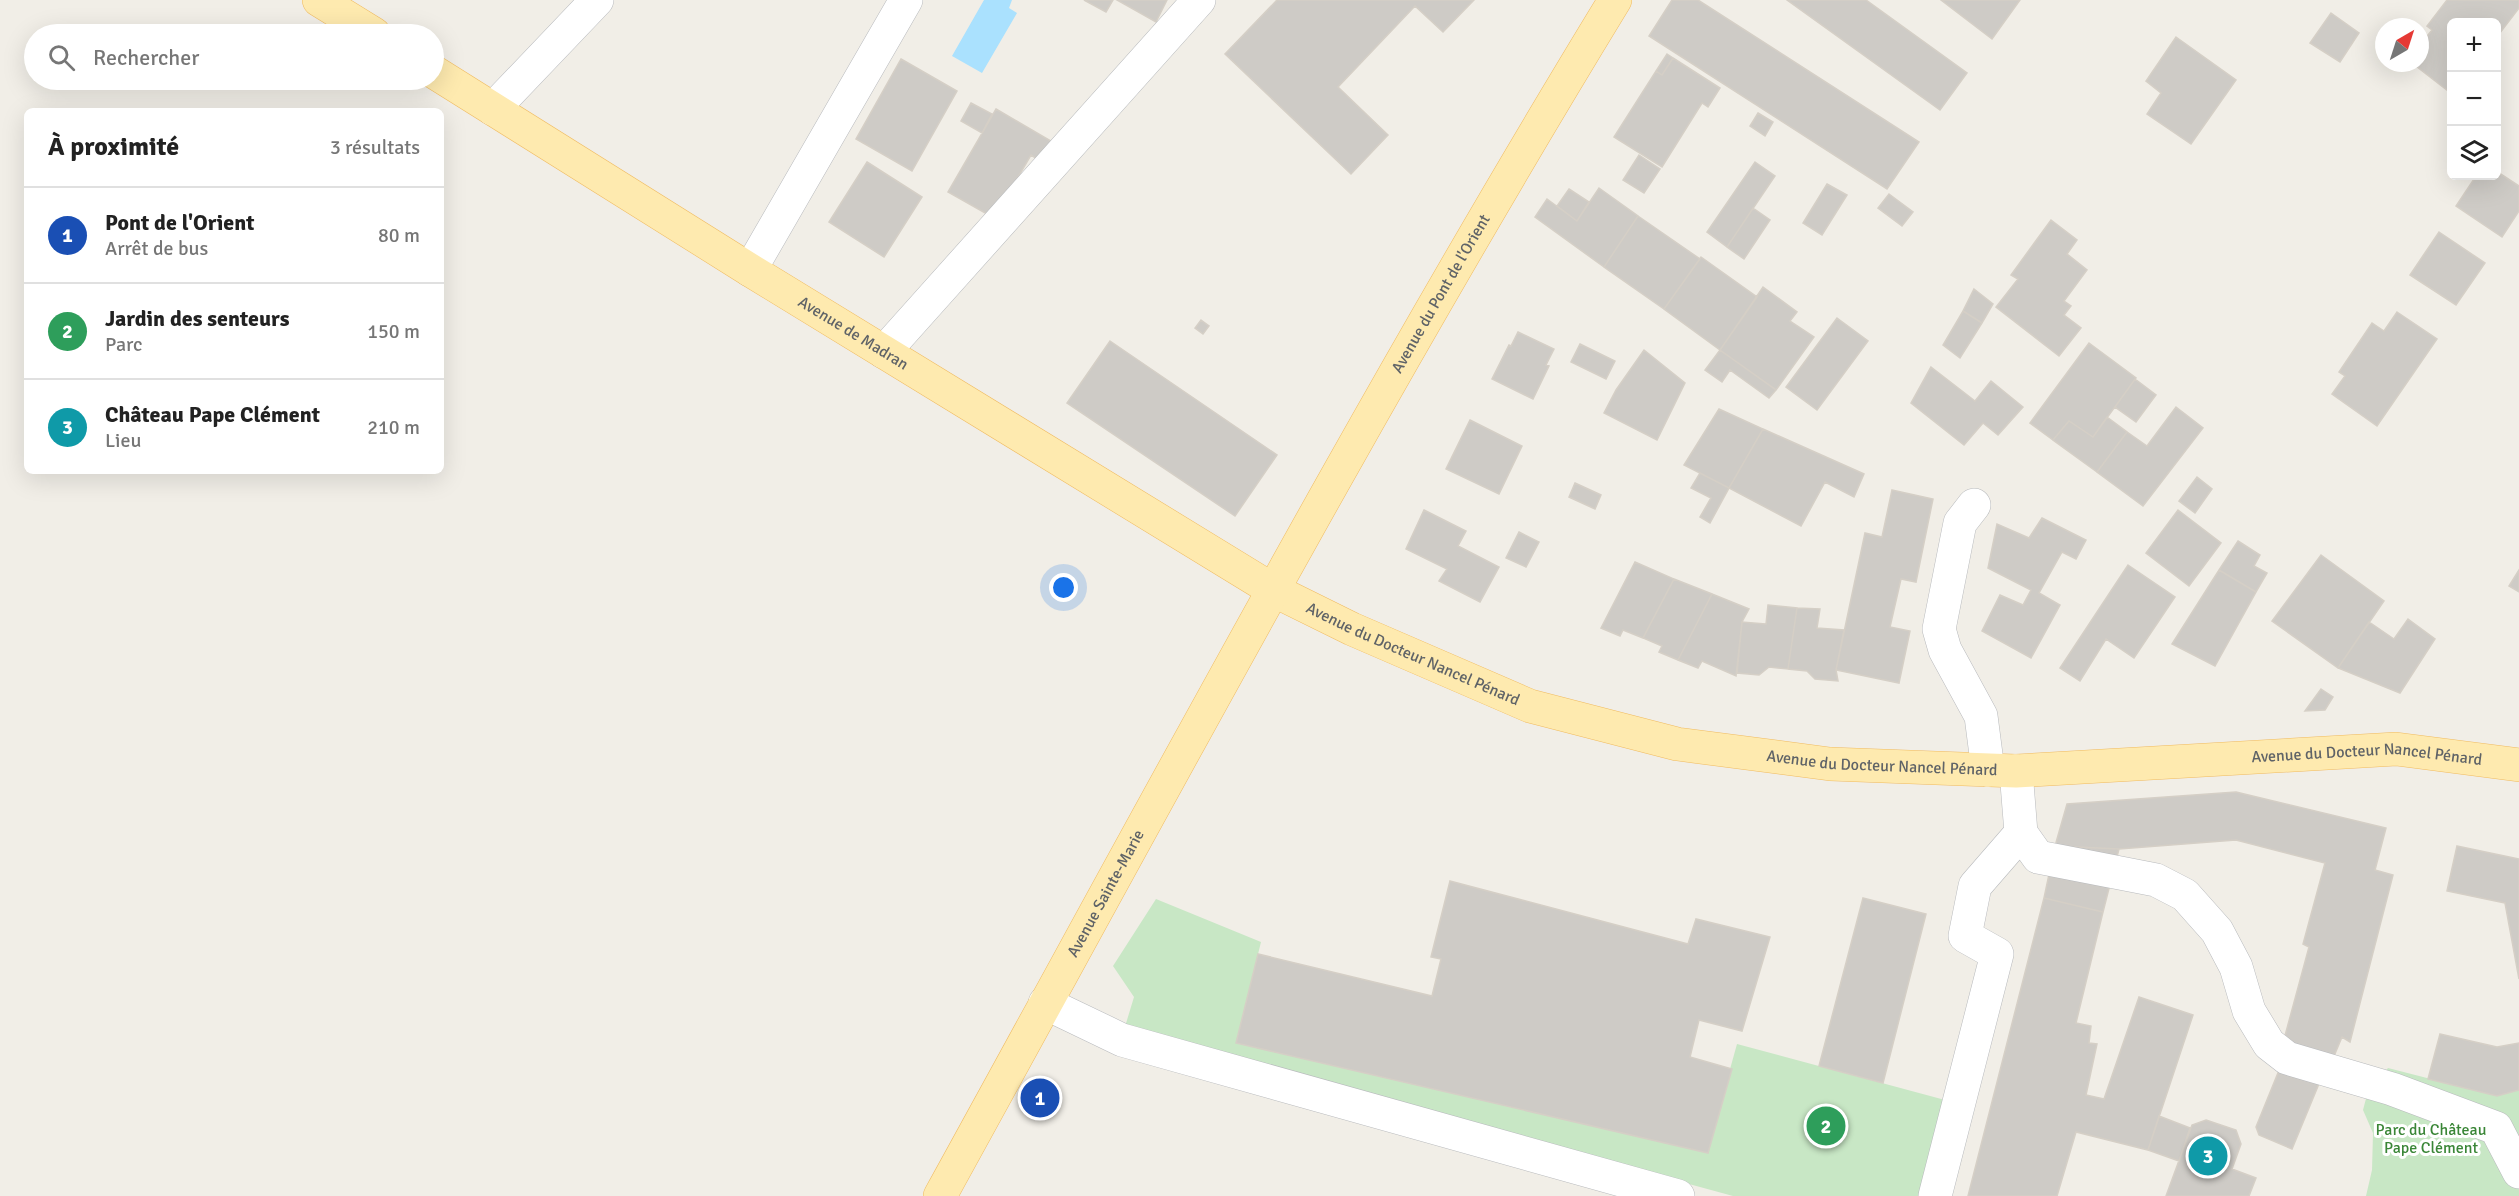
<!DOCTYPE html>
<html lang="fr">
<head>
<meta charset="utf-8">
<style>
	:root { --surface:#fff; --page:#f2f2f2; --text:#222; --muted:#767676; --line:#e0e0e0; --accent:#111827 }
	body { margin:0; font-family:Signika,sans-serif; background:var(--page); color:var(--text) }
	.controls { position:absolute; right:18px; top:18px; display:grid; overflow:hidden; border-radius:9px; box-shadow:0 6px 24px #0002 }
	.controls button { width:54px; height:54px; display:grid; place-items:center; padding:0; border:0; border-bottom:2px solid var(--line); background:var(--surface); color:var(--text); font:30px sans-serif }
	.compass { position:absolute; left:2375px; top:18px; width:54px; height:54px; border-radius:50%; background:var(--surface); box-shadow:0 6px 24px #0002; rotate:39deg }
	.you { position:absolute; left:1064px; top:588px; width:21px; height:21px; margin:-15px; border:4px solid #fff; border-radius:50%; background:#1a73e8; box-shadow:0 0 0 9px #1a73e833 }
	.badge { display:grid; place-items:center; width:39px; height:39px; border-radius:50%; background:var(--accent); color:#fff; font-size:20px; font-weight:700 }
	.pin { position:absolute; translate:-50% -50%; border:3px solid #fff; box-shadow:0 2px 6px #0006 }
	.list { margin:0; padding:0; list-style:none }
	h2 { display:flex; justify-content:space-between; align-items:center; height:78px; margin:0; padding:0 24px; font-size:26px }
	h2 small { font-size:20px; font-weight:400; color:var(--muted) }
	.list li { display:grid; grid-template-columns:39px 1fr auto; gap:18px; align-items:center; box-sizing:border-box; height:96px; padding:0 24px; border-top:2px solid var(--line) }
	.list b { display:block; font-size:22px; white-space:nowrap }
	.list p { margin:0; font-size:20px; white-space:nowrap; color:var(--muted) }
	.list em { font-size:20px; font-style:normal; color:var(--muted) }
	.icon { flex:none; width:33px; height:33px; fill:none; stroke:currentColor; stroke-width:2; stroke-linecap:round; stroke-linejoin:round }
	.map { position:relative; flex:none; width:2519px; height:1196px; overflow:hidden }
	.search { position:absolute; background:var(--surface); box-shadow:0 6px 24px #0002; left:24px; top:24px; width:420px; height:66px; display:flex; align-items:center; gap:15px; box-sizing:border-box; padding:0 21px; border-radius:33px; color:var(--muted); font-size:22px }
	.panel { position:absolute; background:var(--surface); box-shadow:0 6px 24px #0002; left:24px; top:108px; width:420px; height:366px; border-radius:9px }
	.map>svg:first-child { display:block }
	.green { fill:#c8e7c5 }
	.water { fill:#aae1fe }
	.building { fill:#cecbc6; stroke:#d5cfc6; stroke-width:1.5 }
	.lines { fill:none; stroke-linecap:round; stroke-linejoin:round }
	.minor-casing { stroke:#b8babd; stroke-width:34 }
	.major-casing { stroke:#f0bb61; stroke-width:34 }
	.minor { stroke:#fff; stroke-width:33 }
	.major { stroke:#feeaaf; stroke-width:33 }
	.labels { text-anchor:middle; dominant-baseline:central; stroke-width:6; stroke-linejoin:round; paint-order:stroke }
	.street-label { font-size:16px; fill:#5f6367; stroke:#fff }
	.park-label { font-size:16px; fill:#3a8637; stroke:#fff }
</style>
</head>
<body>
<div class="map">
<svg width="2519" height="1196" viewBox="0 0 2519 1196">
	<rect width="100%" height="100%" fill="#f1eee7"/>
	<path class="green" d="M 1156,899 L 1261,942 L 1236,1043 L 1707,1152 L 1737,1044 L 1945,1100 L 1920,1196 L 1733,1196 L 1124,1030 L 1134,997 L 1113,966 Z
		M 2388,1068 L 2497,1096 L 2519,1090 L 2519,1196 L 2366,1196 L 2372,1170 L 2373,1133 L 2363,1110 L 2368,1091 Z"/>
	<path class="water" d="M 984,0 L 1012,0 L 1009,8 L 1017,13 L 982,73 L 952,56 Z"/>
	<path class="building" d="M 1084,0 L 1113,0 L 1106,12 Z
		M 1117,0 L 1167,0 L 1156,22 Z
		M 1277,0 L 1474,0 L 1443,32 L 1415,6 L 1338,87 L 1388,135 L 1351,174 L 1225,54 Z
		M 1672,0 L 1698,0 L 1919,142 L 1887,189 L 1649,36 Z
		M 1787,0 L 1866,0 L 1967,73 L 1940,110 Z
		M 1941,0 L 2020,0 L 1992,39 Z
		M 2447,0 L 2519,0 L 2519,8 L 2496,38 L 2496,22 L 2452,22 L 2452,94 L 2412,63 L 2420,63 L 2420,45 L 2432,30 L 2427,26 Z
		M 2331,13 L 2359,33 L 2340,62 L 2310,43 Z
		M 2176,37 L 2236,80 L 2191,144 L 2147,114 L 2161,93 L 2146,81 Z
		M 1667,54 L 1673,58 L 1662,75 L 1656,71 Z
		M 1673,58 L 1720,88 L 1708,107 L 1702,103 L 1662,167 L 1614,137 L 1656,71 L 1662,75 Z
		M 901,59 L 957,91 L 912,171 L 856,139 Z
		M 971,103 L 992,114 L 982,133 L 961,121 Z
		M 996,109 L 1056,144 L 1045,164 L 1031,155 L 994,218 L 948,192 Z
		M 1758,113 L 1773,122 L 1765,136 L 1750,126 Z
		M 1639,155 L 1660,169 L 1644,193 L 1623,180 Z
		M 867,162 L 922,197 L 884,257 L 829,222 Z
		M 1755,162 L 1775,176 L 1727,247 L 1707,232 Z
		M 2496,171 L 2519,186 L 2519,211 L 2502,237 L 2456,206 L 2476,176 L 2496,176 Z
		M 1827,184 L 1847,195 L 1822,235 L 1803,223 Z
		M 1599,188 L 1638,216 L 1604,267 L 1535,217 L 1547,199 L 1577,221 Z
		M 1569,189 L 1589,202 L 1577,221 L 1557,206 Z
		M 1889,194 L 1913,212 L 1902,226 L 1878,208 Z
		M 1753,208 L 1770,220 L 1744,259 L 1727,247 Z
		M 1638,216 L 1700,259 L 1664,309 L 1604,267 Z
		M 2051,220 L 2077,240 L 2067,254 L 2087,270 L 2064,301 L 2071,306 L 2064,315 L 2081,328 L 2059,356 L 1996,307 L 2018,279 L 2011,275 Z
		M 2439,232 L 2485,263 L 2456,305 L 2410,275 Z
		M 1701,257 L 1757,297 L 1720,350 L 1664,309 Z
		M 1763,287 L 1797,312 L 1790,321 L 1814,337 L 1776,390 L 1720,350 Z
		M 1974,289 L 1993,304 L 1982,323 L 1963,311 Z
		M 1963,311 L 1982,323 L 1960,358 L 1943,345 Z
		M 2397,312 L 2437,339 L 2377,426 L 2332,394 L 2345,376 L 2339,372 L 2372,323 L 2384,331 Z
		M 1837,318 L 1868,341 L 1817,410 L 1786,387 Z
		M 1201,320 L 1209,326 L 1203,334 L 1195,328 Z
		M 1518,332 L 1554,349 L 1546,365 L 1549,366 L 1533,399 L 1492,379 L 1509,345 L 1511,346 Z
		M 1110,341 L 1277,455 L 1235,516 L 1067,403 Z
		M 2089,343 L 2136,378 L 2093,437 L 2069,421 L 2053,440 L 2030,423 Z
		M 1580,344 L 1615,361 L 1606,379 L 1571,362 Z
		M 1644,350 L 1685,383 L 1657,440 L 1604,413 L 1616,390 Z
		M 1720,350 L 1776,390 L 1769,398 L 1730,370 L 1722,382 L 1705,370 Z
		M 1931,367 L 1975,401 L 1991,381 L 2023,407 L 1998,435 L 1983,423 L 1964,445 L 1911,403 Z
		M 2135,379 L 2156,395 L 2136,422 L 2115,407 Z
		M 2176,407 L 2203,428 L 2143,506 L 2097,472 L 2127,432 L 2147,446 Z
		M 1719,409 L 1763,429 L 1729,488 L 1684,465 Z
		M 2107,417 L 2127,432 L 2097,472 L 2053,440 L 2069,421 L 2093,437 Z
		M 1470,420 L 1522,446 L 1499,494 L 1446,469 Z
		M 1763,429 L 1864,474 L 1854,497 L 1825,482 L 1801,526 L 1729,488 Z
		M 1700,473 L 1729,488 L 1710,523 L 1700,517 L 1711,498 L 1691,488 Z
		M 2197,477 L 2212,489 L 2195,513 L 2179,501 Z
		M 1575,483 L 1601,495 L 1595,509 L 1569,497 Z
		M 1892,490 L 1933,499 L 1916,582 L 1901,579 L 1890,627 L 1910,631 L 1899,683 L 1836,670 L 1865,533 L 1882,537 Z
		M 1424,510 L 1466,531 L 1458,546 L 1499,567 L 1480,602 L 1439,581 L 1447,569 L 1406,549 Z
		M 2178,510 L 2221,543 L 2189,586 L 2146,553 Z
		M 2042,518 L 2086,540 L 2076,559 L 2062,552 L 2039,593 L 2060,605 L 2031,658 L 1982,631 L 2000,595 L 2023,605 L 2031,590 L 1988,568 L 1997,524 L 2029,538 Z
		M 1519,532 L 1539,542 L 1526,567 L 1506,558 Z
		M 2238,541 L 2260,555 L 2254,566 L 2267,573 L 2256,592 L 2219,570 Z
		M 2321,555 L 2384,601 L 2338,668 L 2272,621 Z
		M 1635,562 L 1674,579 L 1643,638 L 1623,630 L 1620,636 L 1601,628 Z
		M 2128,565 L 2175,597 L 2134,658 L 2106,639 L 2080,681 L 2060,668 Z
		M 2219,570 L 2256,592 L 2215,666 L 2172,644 Z
		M 2519,570 L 2519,592 L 2509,586 Z
		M 1674,579 L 1712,594 L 1678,660 L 1659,652 L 1662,646 L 1643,638 Z
		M 1712,594 L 1749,609 L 1742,622 L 1736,676 L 1702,661 L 1698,668 L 1678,660 Z
		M 1768,605 L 1797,608 L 1788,669 L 1769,667 L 1759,675 L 1737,673 L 1742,622 L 1766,624 Z
		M 1797,608 L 1820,609 L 1817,628 L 1844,630 L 1836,670 L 1838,681 L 1815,679 L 1807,671 L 1788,669 Z
		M 2408,619 L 2435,639 L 2400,693 L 2338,668 L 2369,622 L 2394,639 Z
		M 2321,689 L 2333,697 L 2325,710 L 2305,711 Z
		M 2236,792 L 2386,828 L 2375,870 L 2393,875 L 2350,1042 L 2342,1037 L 2334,1056 L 2283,1043 L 2309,947 L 2303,944 L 2325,863 L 2236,840 L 2119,849 L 2055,846 L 2067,804 Z
		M 2055,846 L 2119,849 L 2103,912 L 2044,898 Z
		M 2457,846 L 2519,859 L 2519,979 L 2505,903 L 2447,891 Z
		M 1450,881 L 1688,944 L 1696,919 L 1770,937 L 1742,1031 L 1699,1020 L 1690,1057 L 1732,1069 L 1708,1153 L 1236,1043 L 1258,954 L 1432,996 L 1441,959 L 1431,957 Z
		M 1863,898 L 1926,914 L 1883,1083 L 1819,1066 Z
		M 2044,898 L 2103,912 L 2076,1023 L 2091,1026 L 2089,1043 L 2097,1044 L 2086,1095 L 2104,1099 L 2139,997 L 2193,1015 L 2148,1150 L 2076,1132 L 2057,1196 L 1968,1196 Z
		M 2440,1034 L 2497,1047 L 2519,1043 L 2519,1090 L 2497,1096 L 2428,1079 Z
		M 2282,1063 L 2321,1079 L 2292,1149 L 2259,1135 L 2256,1127 Z
		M 2159,1116 L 2190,1128 L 2179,1161 L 2148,1150 Z
		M 2206,1120 L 2236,1130 L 2241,1144 L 2232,1169 L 2256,1178 L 2249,1196 L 2166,1196 L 2192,1125 Z"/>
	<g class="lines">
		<g class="minor-casing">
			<path id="minor" d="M 493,109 L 597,0
				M 750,270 L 906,0
				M 884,352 L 1199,0
				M 1974,505 L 1960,523 L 1939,629 L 1945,650 L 1981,716 L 1988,770
				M 2021,833 L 2038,857 L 2156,880 L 2185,895 L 2217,931 L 2236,967 L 2249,1011 L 2269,1044 L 2287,1058 L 2392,1089 L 2496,1128 L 2519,1172
				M 1045,1003 L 1122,1040 L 1678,1196
				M 1935,1196 L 1997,954 L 1965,936 L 1975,886 L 2021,833 L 2016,771"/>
		</g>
		<g class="major-casing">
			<g id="major">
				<path d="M 319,0 L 374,34"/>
				<path id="s1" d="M 434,72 L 750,270 L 1273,590 L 1352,629 L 1530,706 L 1677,744 L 1830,764 L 2016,771 L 2396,749 L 2519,765"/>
				<path id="s2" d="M 940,1196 C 1161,795 1376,391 1615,0"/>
			</g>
		</g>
		<use href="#minor" class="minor"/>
		<use href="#major" class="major"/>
	</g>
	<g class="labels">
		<g class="street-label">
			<text stroke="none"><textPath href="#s2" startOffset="1032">Avenue du Pont de l'Orient</textPath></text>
			<text stroke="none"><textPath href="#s1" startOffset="494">Avenue de Madran</textPath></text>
			<text stroke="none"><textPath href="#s1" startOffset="1140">Avenue du Docteur Nancel Pénard</textPath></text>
			<text stroke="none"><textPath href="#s1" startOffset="2112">Avenue du Docteur Nancel Pénard</textPath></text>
			<text stroke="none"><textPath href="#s1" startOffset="1626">Avenue du Docteur Nancel Pénard</textPath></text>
			<text stroke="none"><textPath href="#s2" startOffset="345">Avenue Sainte-Marie</textPath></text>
		</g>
		<g class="park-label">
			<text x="2431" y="1130">Parc du Château<tspan x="2431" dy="18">Pape Clément</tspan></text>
		</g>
	</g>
</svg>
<div class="controls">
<button>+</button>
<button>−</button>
<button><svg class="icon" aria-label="layers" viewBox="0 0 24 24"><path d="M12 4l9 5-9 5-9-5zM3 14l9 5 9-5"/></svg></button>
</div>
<svg class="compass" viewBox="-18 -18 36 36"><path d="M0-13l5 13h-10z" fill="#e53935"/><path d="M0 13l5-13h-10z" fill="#767676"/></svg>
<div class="you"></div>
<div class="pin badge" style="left:1040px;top:1098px;background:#1a4fb4">1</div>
<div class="pin badge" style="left:1826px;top:1126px;background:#2e9e5b">2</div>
<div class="pin badge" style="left:2208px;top:1156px;background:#0f9aa8">3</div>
<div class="search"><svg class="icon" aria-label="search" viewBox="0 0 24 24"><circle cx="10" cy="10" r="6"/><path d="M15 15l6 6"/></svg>Rechercher</div>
<section class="panel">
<h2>À proximité<small>3 résultats</small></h2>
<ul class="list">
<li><span class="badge" style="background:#1a4fb4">1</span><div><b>Pont de l'Orient</b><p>Arrêt de bus</p></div><em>80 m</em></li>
<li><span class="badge" style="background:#2e9e5b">2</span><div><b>Jardin des senteurs</b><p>Parc</p></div><em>150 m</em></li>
<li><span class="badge" style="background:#0f9aa8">3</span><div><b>Château Pape Clément</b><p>Lieu</p></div><em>210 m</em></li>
</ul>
</section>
</div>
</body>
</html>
